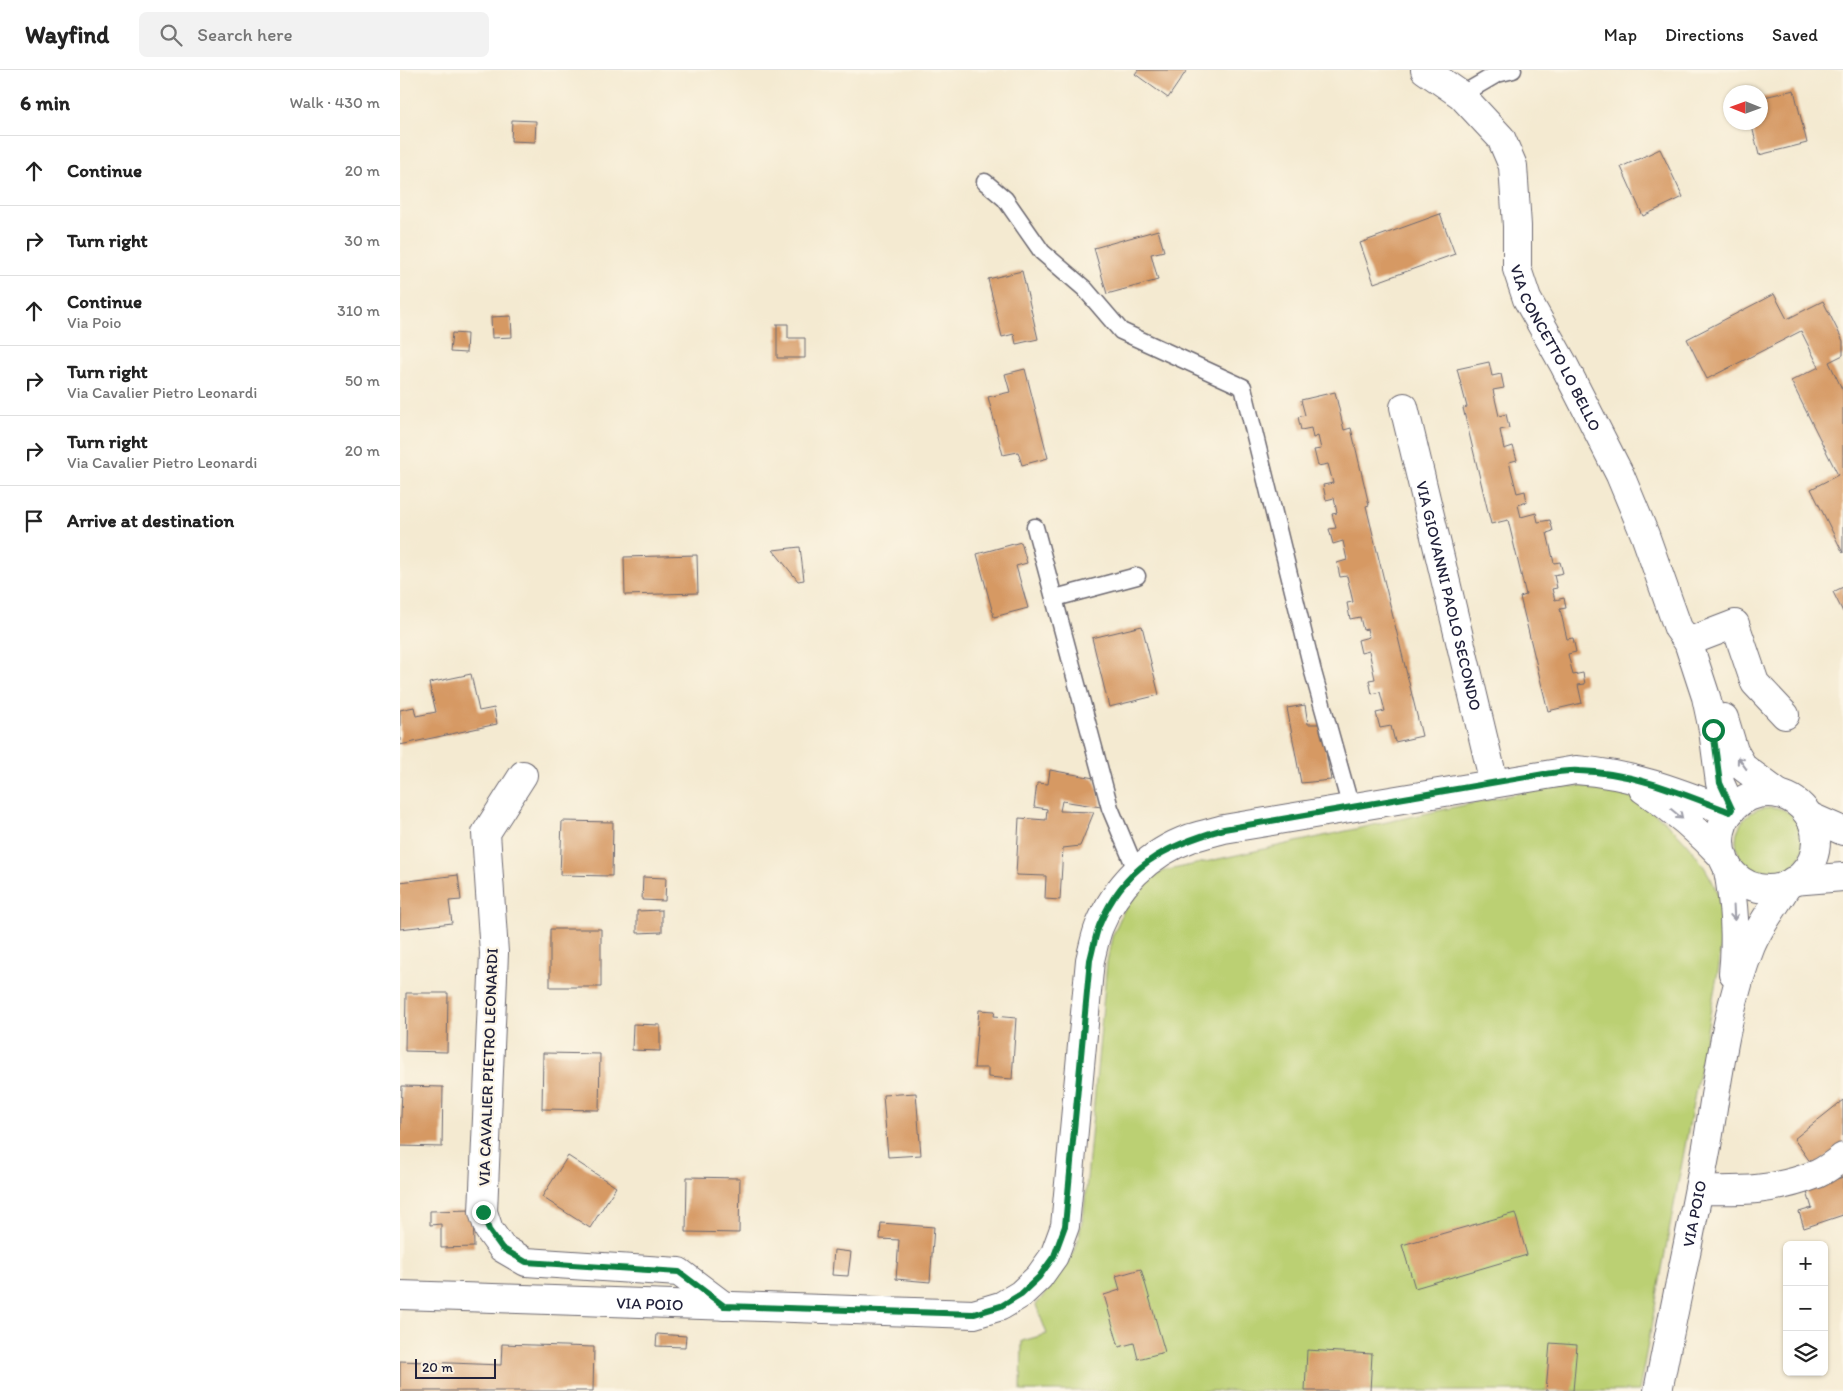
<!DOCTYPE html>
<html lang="en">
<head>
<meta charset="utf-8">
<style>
	:root { --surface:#fff; --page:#f2f2f2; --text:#222; --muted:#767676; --line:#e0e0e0 }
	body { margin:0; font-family:Itim,sans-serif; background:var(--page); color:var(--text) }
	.controls { position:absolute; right:15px; bottom:15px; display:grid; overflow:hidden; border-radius:8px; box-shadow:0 1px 4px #0004 }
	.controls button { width:45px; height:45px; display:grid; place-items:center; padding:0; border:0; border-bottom:1px solid var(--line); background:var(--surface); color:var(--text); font:25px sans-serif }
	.compass { position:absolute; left:1323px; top:15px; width:45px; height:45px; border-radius:50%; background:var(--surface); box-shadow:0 1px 4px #0004; rotate:271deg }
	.scale { position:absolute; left:15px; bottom:12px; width:81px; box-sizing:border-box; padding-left:5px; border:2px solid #22223b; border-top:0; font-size:14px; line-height:18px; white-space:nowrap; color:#22223b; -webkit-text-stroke:4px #fcf5e5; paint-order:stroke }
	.stop { position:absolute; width:15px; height:15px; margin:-11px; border:4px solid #0b8043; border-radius:50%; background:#fff }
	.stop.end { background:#0b8043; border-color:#fff; box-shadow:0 1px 5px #0008 }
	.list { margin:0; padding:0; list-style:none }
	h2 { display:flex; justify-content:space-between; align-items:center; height:65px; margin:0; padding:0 20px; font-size:21px }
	h2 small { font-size:16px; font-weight:400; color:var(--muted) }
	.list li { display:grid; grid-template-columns:32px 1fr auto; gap:15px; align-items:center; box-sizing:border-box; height:70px; padding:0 20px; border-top:1px solid var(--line) }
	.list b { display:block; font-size:19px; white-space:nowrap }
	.list p { margin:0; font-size:16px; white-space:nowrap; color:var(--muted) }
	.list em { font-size:16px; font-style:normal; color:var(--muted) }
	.icon { flex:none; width:28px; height:28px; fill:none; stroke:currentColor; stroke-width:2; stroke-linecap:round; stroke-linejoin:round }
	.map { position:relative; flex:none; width:1443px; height:1321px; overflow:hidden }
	header { display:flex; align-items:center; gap:30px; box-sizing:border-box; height:70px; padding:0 25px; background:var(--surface); border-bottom:1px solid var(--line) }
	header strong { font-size:24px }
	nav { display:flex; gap:28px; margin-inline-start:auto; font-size:18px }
	.search { width:350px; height:45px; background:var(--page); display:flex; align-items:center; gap:12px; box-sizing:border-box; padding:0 18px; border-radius:8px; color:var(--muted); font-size:19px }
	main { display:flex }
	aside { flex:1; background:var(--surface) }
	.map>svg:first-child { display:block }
	.green { fill:#bbd073; stroke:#6e7957 }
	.building { fill:#d69963 }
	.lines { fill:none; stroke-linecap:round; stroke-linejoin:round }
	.lane-casing { stroke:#6c6870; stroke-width:19 }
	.street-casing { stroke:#6c6870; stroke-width:30 }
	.secondary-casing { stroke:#6c6870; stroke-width:30 }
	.lane { stroke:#fff; stroke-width:16 }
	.street { stroke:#fff; stroke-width:28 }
	.secondary { stroke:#fff; stroke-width:28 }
	.oneway { stroke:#9c9ca7 }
	.route { stroke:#0b8043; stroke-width:6 }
	.labels { text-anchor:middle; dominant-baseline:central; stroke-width:4.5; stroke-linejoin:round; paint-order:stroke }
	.street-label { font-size:16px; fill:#22223b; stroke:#fcf5e5 }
</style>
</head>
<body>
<header>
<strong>Wayfind</strong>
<div class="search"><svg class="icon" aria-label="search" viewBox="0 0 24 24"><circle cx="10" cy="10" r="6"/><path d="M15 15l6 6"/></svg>Search here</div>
<nav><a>Map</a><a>Directions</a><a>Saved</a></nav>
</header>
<main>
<aside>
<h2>6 min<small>Walk · 430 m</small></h2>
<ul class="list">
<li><svg class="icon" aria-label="ahead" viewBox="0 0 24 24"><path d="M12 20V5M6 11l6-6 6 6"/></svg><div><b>Continue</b></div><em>20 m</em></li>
<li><svg class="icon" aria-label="right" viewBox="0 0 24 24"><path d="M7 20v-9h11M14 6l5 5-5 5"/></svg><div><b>Turn right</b></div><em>30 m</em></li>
<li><svg class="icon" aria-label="ahead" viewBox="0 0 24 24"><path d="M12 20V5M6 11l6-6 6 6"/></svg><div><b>Continue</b><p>Via Poio</p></div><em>310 m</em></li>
<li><svg class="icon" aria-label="right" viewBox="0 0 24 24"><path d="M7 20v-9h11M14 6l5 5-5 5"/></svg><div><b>Turn right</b><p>Via Cavalier Pietro Leonardi</p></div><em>50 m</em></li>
<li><svg class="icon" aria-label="right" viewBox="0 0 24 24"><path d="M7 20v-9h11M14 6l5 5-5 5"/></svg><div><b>Turn right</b><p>Via Cavalier Pietro Leonardi</p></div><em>20 m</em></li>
<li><svg class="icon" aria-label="arrive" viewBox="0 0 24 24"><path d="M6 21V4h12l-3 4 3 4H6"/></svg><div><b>Arrive at destination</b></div></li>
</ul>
</aside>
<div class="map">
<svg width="1443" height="1321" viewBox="0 0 1443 1321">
	<rect width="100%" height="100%" fill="#fcf5e5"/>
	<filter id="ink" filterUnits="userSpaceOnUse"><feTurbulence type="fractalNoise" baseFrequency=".02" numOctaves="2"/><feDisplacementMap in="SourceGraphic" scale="10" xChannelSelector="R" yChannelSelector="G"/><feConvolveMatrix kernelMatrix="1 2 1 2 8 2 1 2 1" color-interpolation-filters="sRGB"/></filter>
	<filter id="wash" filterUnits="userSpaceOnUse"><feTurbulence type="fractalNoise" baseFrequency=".0096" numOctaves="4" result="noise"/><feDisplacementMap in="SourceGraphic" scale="20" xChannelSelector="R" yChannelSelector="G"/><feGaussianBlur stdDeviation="1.12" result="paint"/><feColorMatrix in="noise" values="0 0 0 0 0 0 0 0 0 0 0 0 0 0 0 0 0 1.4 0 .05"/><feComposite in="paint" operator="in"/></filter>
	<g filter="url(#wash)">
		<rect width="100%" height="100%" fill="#f4ead1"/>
		<path class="green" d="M 1181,716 C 1197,718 1214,720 1229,727 C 1263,744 1299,781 1315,817 C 1325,839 1321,872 1319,896 L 1239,1321 L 621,1321 L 622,1271 L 647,1264 L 636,1235 L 666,1197 L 677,1175 L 684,1142 L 707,892 L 712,867 L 724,840 L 749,809 L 764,801 L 1142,718 Z
			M1336 771a34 34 0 1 1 68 0a34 34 0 1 1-68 0Z"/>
		<g id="blocks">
			<path class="building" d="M 738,0 L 787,0 L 768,28 L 735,4 Z
				M 1394,20 L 1407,73 L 1359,85 L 1351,52 L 1360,52 L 1360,28 Z
				M 112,50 L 136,51 L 135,72 L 111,71 Z
				M 1260,79 L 1283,127 L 1243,146 L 1221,97 Z
				M 1040,144 L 1055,184 L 974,213 L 960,173 Z
				M 758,160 L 764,181 L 751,184 L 758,210 L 707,224 L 694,178 Z
				M 622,201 L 638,269 L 616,274 L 614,264 L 602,267 L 588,209 Z
				M 1374,224 L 1387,249 L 1423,231 L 1443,271 L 1443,285 L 1429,292 L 1443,321 L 1443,483 L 1411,419 L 1438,405 L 1391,311 L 1419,297 L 1401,261 L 1307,309 L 1287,269 Z
				M 111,246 L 112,267 L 92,268 L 91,247 Z
				M 377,254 L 388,254 L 388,268 L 405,268 L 405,288 L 377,288 Z
				M 52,263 L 67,264 L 66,283 L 50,282 Z
				M 1089,292 L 1092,306 L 1101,304 L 1104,318 L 1093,320 L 1099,346 L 1106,344 L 1109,358 L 1100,360 L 1104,379 L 1113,376 L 1117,390 L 1109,392 L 1117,423 L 1125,421 L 1127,432 L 1118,435 L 1121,447 L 1136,443 L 1138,452 L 1150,450 L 1153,461 L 1147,463 L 1154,493 L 1160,492 L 1163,503 L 1154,505 L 1157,518 L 1152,519 L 1155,530 L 1164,528 L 1166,538 L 1160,539 L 1167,569 L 1173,568 L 1176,582 L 1168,584 L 1173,605 L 1183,603 L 1185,614 L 1178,615 L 1182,633 L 1148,641 L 1120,527 L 1126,525 L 1108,450 L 1091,454 L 1063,338 L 1067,337 L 1057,299 Z
				M 625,299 L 648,388 L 622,395 L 618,382 L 603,385 L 588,327 L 610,322 L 605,304 Z
				M 935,322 L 944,360 L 951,358 L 969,435 L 966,436 L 1022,666 L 995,672 L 991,656 L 980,658 L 976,643 L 985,641 L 980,622 L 972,624 L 969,610 L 975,609 L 969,581 L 961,583 L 958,570 L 969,567 L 967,559 L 963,560 L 960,547 L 950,549 L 947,533 L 953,532 L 947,506 L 940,507 L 937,493 L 947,490 L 943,471 L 933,474 L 929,459 L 936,458 L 932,444 L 937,443 L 934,428 L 926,430 L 923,415 L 933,413 L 928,394 L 918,396 L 914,380 L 921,379 L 918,366 L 913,368 L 911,358 L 901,360 L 898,347 L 905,345 L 901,330 Z
				M 621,472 L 627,493 L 616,496 L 628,538 L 594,547 L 577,484 Z
				M 400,477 L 404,510 L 398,511 L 373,480 Z
				M 297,485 L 298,523 L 225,525 L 224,487 Z
				M 1443,517 L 1443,542 L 1433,522 Z
				M 742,556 L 759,625 L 709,637 L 692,568 Z
				M 71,604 L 79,641 L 94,638 L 97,654 L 0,675 L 0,640 L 14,637 L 16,646 L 36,642 L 29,613 Z
				M 905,635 L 908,654 L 921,654 L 931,710 L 901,713 L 887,638 Z
				M 650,700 L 694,708 L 701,730 L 701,737 L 662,731 L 660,741 L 694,742 L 680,776 L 663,778 L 660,830 L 645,829 L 646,806 L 616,805 L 619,748 L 646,750 L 647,739 L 634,737 L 637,713 L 648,714 Z
				M 162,751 L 213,752 L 212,806 L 160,805 Z
				M 58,805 L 61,830 L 49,831 L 52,853 L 0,859 L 0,812 Z
				M 243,807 L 266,808 L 265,831 L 242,830 Z
				M 262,840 L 262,862 L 237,863 L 237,841 Z
				M 150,859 L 201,859 L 201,917 L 150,917 Z
				M 6,923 L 48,923 L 47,982 L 5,981 Z
				M 579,940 L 595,941 L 594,946 L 616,948 L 612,1009 L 588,1007 L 588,998 L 574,998 Z
				M 233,954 L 260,955 L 260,981 L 232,980 Z
				M 143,983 L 200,984 L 199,1040 L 142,1039 Z
				M 2,1016 L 43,1017 L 42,1077 L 0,1076 Z
				M 516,1023 L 521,1085 L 488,1087 L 483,1025 Z
				M 1443,1030 L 1443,1075 L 1413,1096 L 1394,1069 Z
				M 168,1086 L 216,1117 L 190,1158 L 142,1127 Z
				M 287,1107 L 340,1108 L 339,1163 L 286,1162 Z
				M 1443,1107 L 1443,1145 L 1404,1158 L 1399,1142 L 1412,1138 L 1406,1119 Z
				M 73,1140 L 74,1177 L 41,1178 L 41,1154 L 30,1155 L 30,1141 Z
				M 1115,1143 L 1127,1185 L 1015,1218 L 1002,1175 Z
				M 481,1153 L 534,1157 L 530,1212 L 496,1209 L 499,1170 L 480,1169 Z
				M 434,1180 L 451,1182 L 448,1206 L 432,1205 Z
				M 741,1199 L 765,1282 L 738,1289 L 734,1273 L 719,1277 L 704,1225 L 720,1220 L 716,1206 Z
				M 257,1264 L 286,1266 L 285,1277 L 256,1276 Z
				M 1150,1273 L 1177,1275 L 1173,1321 L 1146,1321 Z
				M 102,1274 L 194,1277 L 193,1321 L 0,1321 L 0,1291 L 101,1295 Z
				M 907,1280 L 972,1284 L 970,1321 L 905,1321 Z"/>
		</g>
	</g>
	<g filter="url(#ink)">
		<use href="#blocks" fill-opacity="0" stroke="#6c6870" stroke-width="1"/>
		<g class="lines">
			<g class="lane-casing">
				<path id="lane" d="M 1061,25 L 1097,4 L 1113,0
					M 585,112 L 605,129 L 642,182 L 685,219 L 721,261 L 843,317 L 913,602 L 951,738
					M 635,457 L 710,738 L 736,800
					M 655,528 L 737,506"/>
			</g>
			<g class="street-casing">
				<g id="street">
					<path id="s1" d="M 1025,0 L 1061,25 L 1101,68 L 1113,96 L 1117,156 L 1117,199 L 1127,229 L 1164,295 L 1220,405 L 1245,465 L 1278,558 L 1288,572 L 1306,627 L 1313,660 L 1320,713 L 1332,739"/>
					<path id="s2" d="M 1004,337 L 1094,713"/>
					<path d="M 1288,572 L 1335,554 L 1355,613 L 1385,645"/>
					<path d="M 1324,648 L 1334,681 L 1344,698 L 1379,724"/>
					<path d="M 123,705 L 86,763 L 94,883 L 83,1142 L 89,1160 L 102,1178 L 126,1192 L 279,1202 L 324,1236"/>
					<path d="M 1299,1120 C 1343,1121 1374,1121 1417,1104 C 1426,1100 1435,1093 1443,1087"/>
				</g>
			</g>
			<g class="secondary-casing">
				<g id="secondary">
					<path d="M 1243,719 C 1273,739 1300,762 1324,788"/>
					<circle cx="1368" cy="771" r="48"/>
					<path d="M 1409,746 L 1443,761"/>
					<path d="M 1327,795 C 1334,831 1337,866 1333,903"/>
					<path d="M 1393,811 L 1443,807"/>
					<path id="s3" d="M 0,1225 L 574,1244 L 601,1236 L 621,1224 L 639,1207 L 654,1186 L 665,1156 L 690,890 C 693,879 695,867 699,857 C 716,816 748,783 791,768 C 801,765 813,762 824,759 L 1176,700 C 1233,704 1278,722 1330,742"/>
					<path id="s4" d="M 1258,1321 C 1274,1239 1292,1158 1307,1076 C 1318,1010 1326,938 1351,876 C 1360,854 1376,835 1388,814"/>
				</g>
			</g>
			<use href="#lane" class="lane"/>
			<use href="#street" class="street"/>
			<use href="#secondary" class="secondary"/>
		</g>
		<defs><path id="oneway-shaft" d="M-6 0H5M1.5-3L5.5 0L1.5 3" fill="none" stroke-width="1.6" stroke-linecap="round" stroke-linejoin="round" transform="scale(1.25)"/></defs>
		<g class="oneway">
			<use href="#oneway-shaft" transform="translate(1342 693) rotate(-126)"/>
			<use href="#oneway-shaft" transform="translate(1277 744) rotate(40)"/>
			<use href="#oneway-shaft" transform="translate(1334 843) rotate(87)"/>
		</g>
	</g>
	<g class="lines" filter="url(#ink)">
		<path class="route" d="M 83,1142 L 89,1160 L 102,1178 L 126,1192 L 279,1202 L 324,1236 L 574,1244 L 601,1236 L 621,1224 L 639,1207 L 654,1186 L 665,1156 L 690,890 C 693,879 695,867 699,856 C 724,796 764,776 824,759 L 1144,704 C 1155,703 1167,700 1179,701 C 1232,702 1281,723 1330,742 L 1332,739 L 1320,713 L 1313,660"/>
	</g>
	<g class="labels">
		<g class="street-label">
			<text stroke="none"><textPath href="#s1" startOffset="324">VIA CONCETTO LO BELLO</textPath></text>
			<text stroke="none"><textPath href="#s2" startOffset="194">VIA GIOVANNI PAOLO SECONDO</textPath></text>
			<text transform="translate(88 997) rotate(-88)">VIA CAVALIER PIETRO LEONARDI</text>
			<text stroke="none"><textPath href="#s4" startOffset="181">VIA POIO</textPath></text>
			<text stroke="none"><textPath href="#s3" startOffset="250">VIA POIO</textPath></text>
		</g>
	</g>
</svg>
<div class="controls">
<button>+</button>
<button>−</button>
<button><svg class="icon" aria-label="layers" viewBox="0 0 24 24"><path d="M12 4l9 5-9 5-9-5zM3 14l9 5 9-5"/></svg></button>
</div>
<svg class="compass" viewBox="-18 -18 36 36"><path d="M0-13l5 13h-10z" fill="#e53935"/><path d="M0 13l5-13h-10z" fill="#767676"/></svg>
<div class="scale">20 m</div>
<div class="stop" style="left:1313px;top:660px"></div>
<div class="stop end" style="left:83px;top:1142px"></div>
</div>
</main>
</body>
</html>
